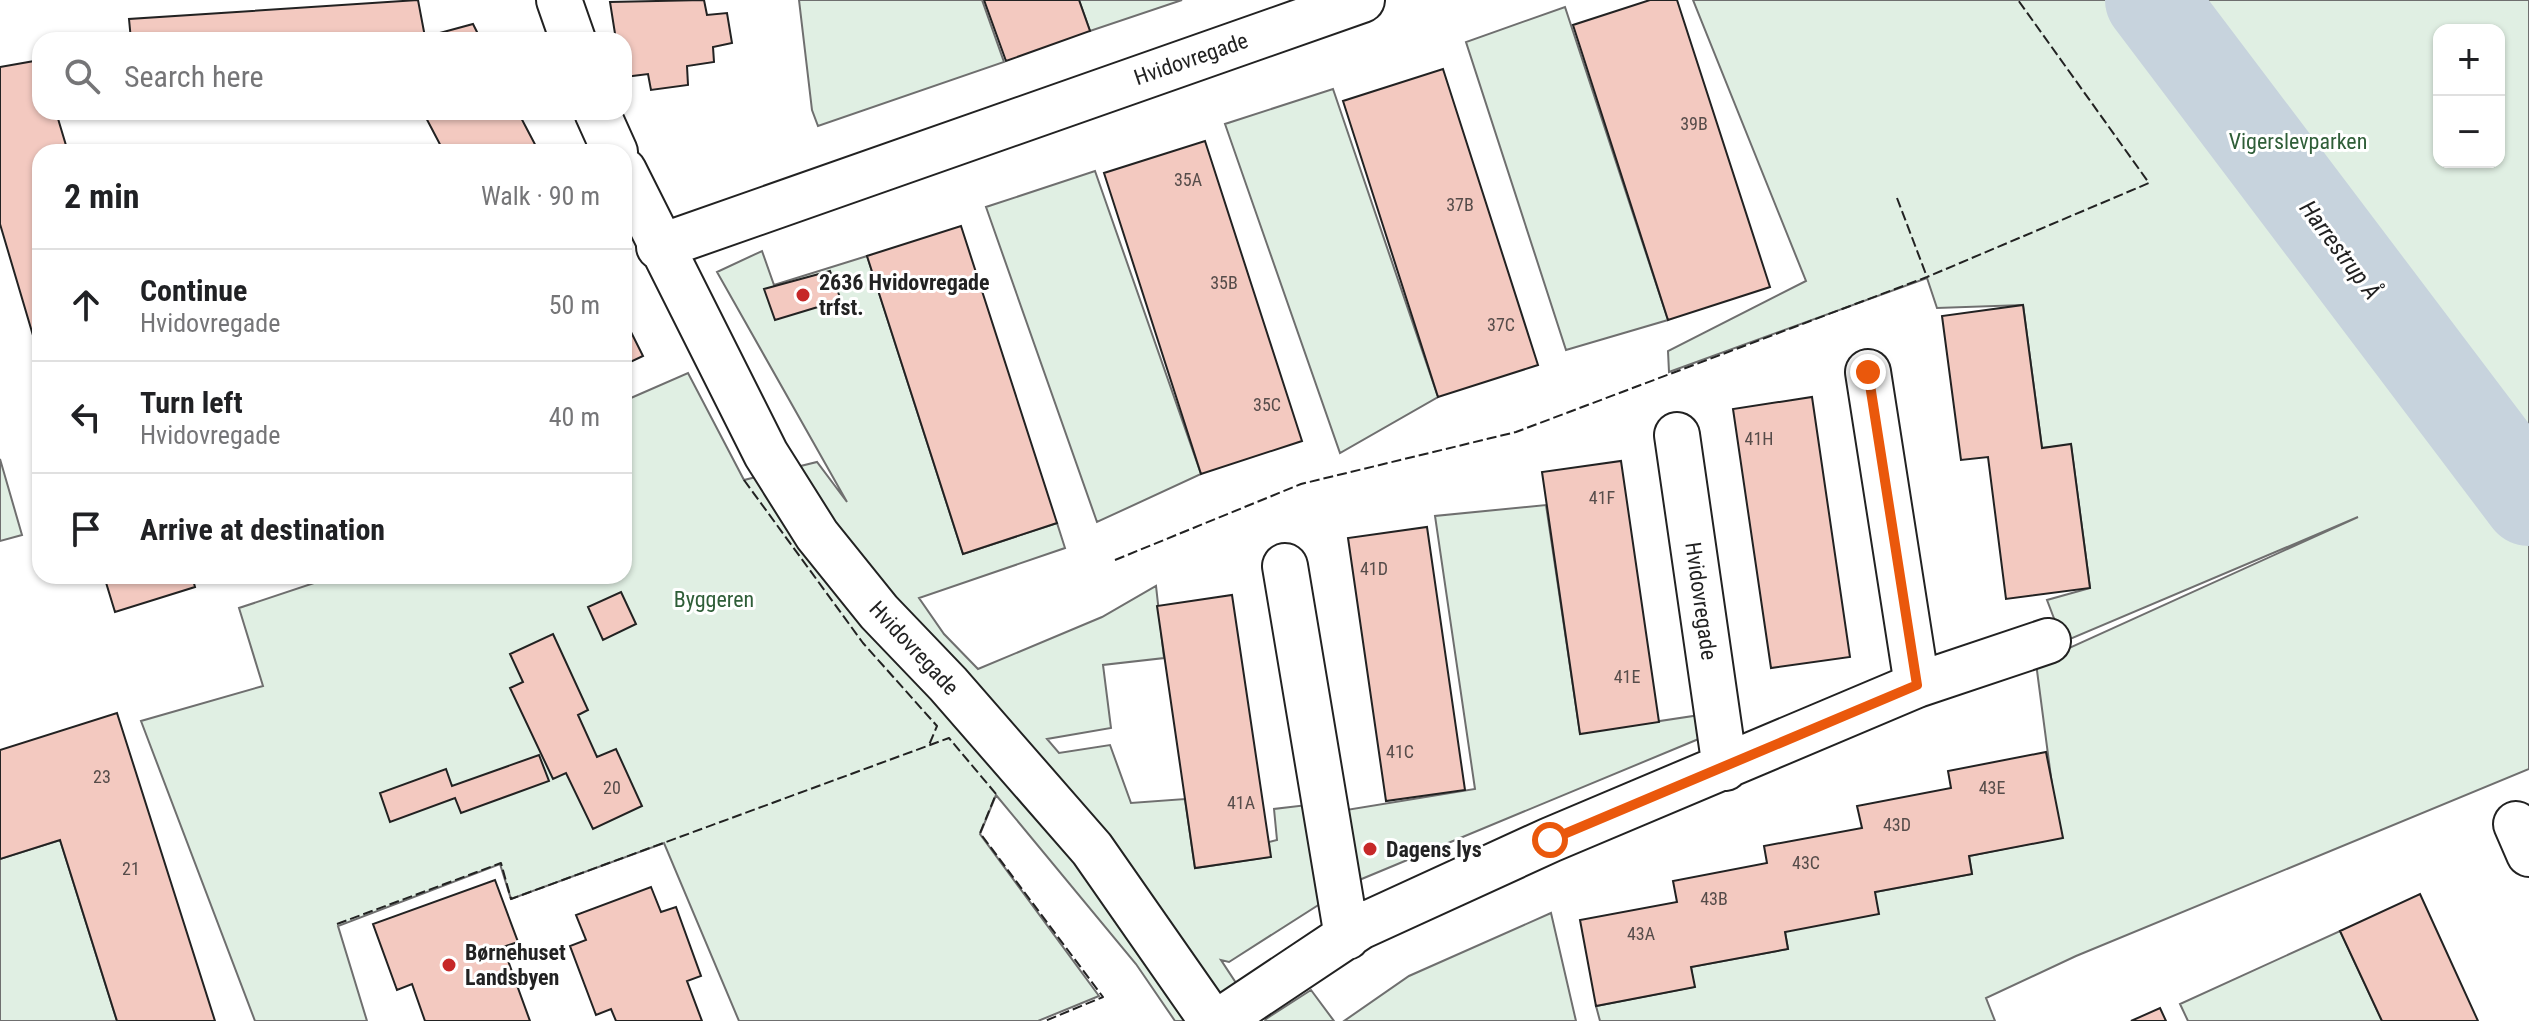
<!DOCTYPE html>
<html lang="en">
<head>
<meta charset="utf-8">
<style>
	:root { --surface:#fff; --page:#f6f6f6; --text:#202124; --muted:#757577; --line:#e0e0e0 }
	body { margin:0; font-family:"Roboto Condensed",sans-serif; background:var(--page); color:var(--text) }
	.controls { position:absolute; right:24px; top:24px; display:grid; overflow:hidden; border-radius:16px; box-shadow:0 2px 6px #0004 }
	.controls button { width:72px; height:72px; display:grid; place-items:center; padding:0; border:0; border-bottom:2px solid var(--line); background:var(--surface); color:var(--text); font:40px sans-serif }
	.stop { position:absolute; width:24px; height:24px; margin:-18px; border:6px solid #ea580c; border-radius:50%; background:#fff }
	.stop.end { background:#ea580c; border-color:#fff; box-shadow:0 2px 8px #0008 }
	.list { margin:0; padding:0; list-style:none }
	h2 { display:flex; justify-content:space-between; align-items:center; height:104px; margin:0; padding:0 32px; font-size:34px }
	h2 small { font-size:26px; font-weight:400; color:var(--muted) }
	.list li { display:grid; grid-template-columns:52px 1fr auto; gap:24px; align-items:center; box-sizing:border-box; height:112px; padding:0 32px; border-top:2px solid var(--line) }
	.list b { display:block; font-size:30px; white-space:nowrap }
	.list p { margin:0; font-size:26px; white-space:nowrap; color:var(--muted) }
	.list em { font-size:26px; font-style:normal; color:var(--muted) }
	.icon { flex:none; width:44px; height:44px; fill:none; stroke:currentColor; stroke-width:2; stroke-linecap:round; stroke-linejoin:round }
	.map { position:relative; flex:none; width:2529px; height:1021px; overflow:hidden }
	.search { position:absolute; background:var(--surface); box-shadow:0 2px 6px #0004; left:32px; top:32px; width:600px; height:88px; display:flex; align-items:center; gap:20px; box-sizing:border-box; padding:0 28px; border-radius:24px; color:var(--muted); font-size:30px }
	.panel { position:absolute; background:var(--surface); box-shadow:0 2px 6px #0004; left:32px; top:144px; width:600px; height:440px; border-radius:24px }
	.map>svg:first-child { display:block }
	.green { fill:#e0efe3; stroke:#6f6f6f; stroke-width:2; fill-rule:evenodd }
	.lines { fill:none; stroke-linecap:round; stroke-linejoin:round }
	.river { stroke:#c7d3dd; stroke-width:92 }
	.building { fill:#f3c9c0; stroke:#222; stroke-width:2 }
	.minor-casing { stroke:#222; stroke-width:48 }
	.minor { stroke:#fff; stroke-width:44 }
	.fence { stroke:#222; stroke-width:2; stroke-dasharray:10 4; stroke-linecap:butt }
	.route { stroke:#ea580c; stroke-width:10 }
	.poi-dot { fill:#c62828; stroke:#fff; stroke-width:3 }
	.labels { text-anchor:middle; dominant-baseline:central; stroke-width:6; stroke-linejoin:round; paint-order:stroke }
	.number-label { font-size:18px; fill:#564c4a }
	.street-label { font-size:22px; fill:#222; stroke:#fff }
	.park-label { font-size:22px; fill:#2f5e38; stroke:#fff }
	.poi-label { font-size:22px; font-weight:bold; fill:#222; stroke:#fff; text-anchor:start }
	.water-label { font-size:24px; font-style:italic; fill:#222; stroke:#fff }
</style>
</head>
<body>
<div class="map">
<svg width="2529" height="1021" viewBox="0 0 2529 1021">
	<rect width="100%" height="100%" fill="#fff"/>
	<path class="green" d="M 799,0 L 982,0 L 1004,62 L 818,126 L 812,110 Z
		M 1079,0 L 1182,0 L 1090,31 Z
		M 1693,0 L 2529,0 L 2529,769 L 2076,956 L 1986,998 L 1995,1021 L 1600,1021 L 1596,1006 L 1694,987 L 1691,967 L 1788,949 L 1785,932 L 1875,892 L 1972,874 L 1969,856 L 2059,838 L 2036,663 L 2358,517 L 2063,642 L 2047,600 L 2090,588 L 2071,445 L 2042,448 L 2023,305 L 1937,308 L 1927,278 L 1669,372 L 1668,351 L 1806,281 ZM 2439,30 L 2499,30 L 2499,162 L 2439,162 Z
		M 1565,7 L 1668,320 L 1566,350 L 1466,42 Z
		M 1333,89 L 1438,397 L 1340,453 L 1225,124 Z
		M 1095,171 L 1201,474 L 1097,522 L 986,207 Z
		M 762,251 L 774,285 L 867,256 L 963,554 L 1057,523 L 1065,548 L 919,598 L 944,634 L 978,669 L 1102,617 L 1156,586 L 1164,658 L 1103,665 L 1111,728 L 1047,739 L 1059,753 L 1110,745 L 1131,803 L 1185,799 L 1195,868 L 1270,857 L 1269,842 L 1277,840 L 1274,809 L 1307,805 L 1323,902 L 1229,962 L 1221,960 L 1261,1021 L 1175,1021 L 1136,964 L 996,795 L 980,834 L 1099,996 L 1038,1021 L 739,1021 L 664,843 L 511,899 L 500,864 L 338,926 L 367,1021 L 255,1021 L 141,721 L 263,686 L 239,608 L 335,576 L 624,576 L 624,401 L 688,373 L 744,480 L 817,462 L 847,502 L 717,272 Z
		M 0,459 L 22,535 L 0,541 Z
		M 1546,505 L 1580,733 L 1700,715 L 1701,738 L 1352,883 L 1340,811 L 1475,789 L 1435,516 Z
		M 60,840 L 117,1021 L 0,1021 L 0,859 Z
		M 1551,913 L 1576,1021 L 1344,1021 L 1409,976 Z
		M 2340,931 L 2382,1021 L 2188,1021 L 2180,1004 Z
		M 1311,990 L 1334,1021 L 1265,1021 L 1266,1019 Z"/>
	<g class="lines">
		<path class="river" d="M 2151,0 L 2529,500"/>
	</g>
	<path class="building" d="M 418,0 L 425,37 L 473,24 L 481,40 L 131,40 L 129,19 Z
		M 704,0 L 707,15 L 727,13 L 732,43 L 713,47 L 714,62 L 687,66 L 688,85 L 651,90 L 648,74 L 624,77 L 624,40 L 616,40 L 610,2 Z
		M 984,0 L 1079,0 L 1090,31 L 1006,61 Z
		M 1650,0 L 1677,0 L 1770,287 L 1668,320 L 1573,25 Z
		M 40,60 L 40,112 L 56,112 L 68,152 L 40,152 L 40,359 L 0,224 L 0,67 Z
		M 1443,69 L 1538,365 L 1438,397 L 1343,101 Z
		M 423,112 L 518,112 L 539,152 L 444,152 Z
		M 1205,141 L 1302,441 L 1201,474 L 1104,173 Z
		M 961,226 L 1057,523 L 963,554 L 867,256 Z
		M 830,271 L 841,300 L 775,320 L 764,289 Z
		M 2023,305 L 2042,448 L 2071,444 L 2090,588 L 2006,599 L 1988,457 L 1961,460 L 1942,316 Z
		M 624,318 L 643,356 L 624,365 Z
		M 1812,397 L 1850,657 L 1771,668 L 1733,409 Z
		M 1621,461 L 1659,722 L 1580,734 L 1542,472 Z
		M 1427,527 L 1465,790 L 1386,801 L 1348,538 Z
		M 104,576 L 192,576 L 195,587 L 115,612 Z
		M 621,592 L 636,624 L 603,640 L 588,607 Z
		M 1232,595 L 1271,857 L 1195,868 L 1157,606 Z
		M 553,634 L 588,710 L 578,715 L 597,757 L 616,749 L 642,806 L 593,829 L 566,773 L 553,779 L 510,688 L 523,682 L 510,654 Z
		M 117,713 L 215,1021 L 117,1021 L 60,840 L 0,859 L 0,750 Z
		M 2046,752 L 2063,838 L 1969,856 L 1972,874 L 1875,892 L 1879,914 L 1785,932 L 1788,949 L 1691,967 L 1695,987 L 1596,1006 L 1580,920 L 1677,902 L 1673,881 L 1767,863 L 1764,846 L 1862,828 L 1857,806 L 1951,788 L 1948,771 Z
		M 539,755 L 549,781 L 461,813 L 455,798 L 390,822 L 380,793 L 446,769 L 452,786 Z
		M 495,880 L 518,942 L 503,947 L 530,1021 L 425,1021 L 412,984 L 397,990 L 373,924 Z
		M 651,887 L 661,912 L 676,907 L 701,976 L 687,981 L 702,1021 L 616,1021 L 611,1009 L 596,1015 L 570,946 L 586,940 L 576,915 Z
		M 2420,894 L 2478,1021 L 2382,1021 L 2340,931 Z
		M 2160,1008 L 2166,1021 L 2131,1021 Z"/>
	<g class="lines">
		<g class="minor-casing">
			<path id="minor" d="M 559,0 L 573,40
				M 597,112 L 615,152
				M 624,171 L 766,454 L 817,535 L 879,612 L 948,684 L 1092,849 L 1212,1021
				M 659,247 L 1362,0
				M 1868,372 L 1917,685
				M 1677,435 L 1725,768
				M 1285,566 L 1347,937
				M 2516,824 L 2529,854
				M 1219,1021 L 1360,927 L 1550,840 L 1917,685 L 2048,641"/>
		</g>
		<use href="#minor" class="minor"/>
		<path class="fence" d="M 1897,198 L 1927,277
			M 744,480 L 863,643 L 937,726 L 929,745
			M 1115,560 L 1301,484 L 1516,432 L 1927,277 L 2149,183 L 2018,0
			M 337,924 L 501,863 L 511,899 L 949,738 L 996,794 L 980,833 L 1103,997 L 1045,1021"/>
	</g>
	<g class="lines">
		<path class="route" d="M 1550,840 L 1917,685 L 1868,372"/>
	</g>
	<g class="poi-dot">
		<circle cx="803" cy="295" r="8"/>
		<circle cx="1370" cy="849" r="8"/>
		<circle cx="449" cy="965" r="8"/>
	</g>
	<g class="labels">
		<g class="number-label">
			<text x="1694" y="123">39B</text>
			<text x="1188" y="179">35A</text>
			<text x="1460" y="204">37B</text>
			<text x="1224" y="282">35B</text>
			<text x="1501" y="324">37C</text>
			<text x="1267" y="404">35C</text>
			<text x="1759" y="438">41H</text>
			<text x="1602" y="497">41F</text>
			<text x="1374" y="568">41D</text>
			<text x="1627" y="676">41E</text>
			<text x="1400" y="751">41C</text>
			<text x="102" y="776">23</text>
			<text x="612" y="787">20</text>
			<text x="1992" y="787">43E</text>
			<text x="1241" y="802">41A</text>
			<text x="1897" y="824">43D</text>
			<text x="1806" y="862">43C</text>
			<text x="131" y="868">21</text>
			<text x="1714" y="898">43B</text>
			<text x="1641" y="933">43A</text>
		</g>
		<g class="street-label">
			<text transform="translate(1191 59) rotate(-19)">Hvidovregade</text>
			<text transform="translate(1701 601) rotate(82)">Hvidovregade</text>
			<text transform="translate(914 648) rotate(47)">Hvidovregade</text>
		</g>
		<g class="park-label">
			<text x="2298" y="141">Vigerslevparken</text>
			<text x="714" y="599">Byggeren</text>
		</g>
		<g class="poi-label">
			<text x="819" y="282">2636 Hvidovregade<tspan x="819" dy="25">trfst.</tspan></text>
			<text x="1386" y="849">Dagens lys</text>
			<text x="465" y="952">Børnehuset<tspan x="465" dy="25">Landsbyen</tspan></text>
		</g>
		<g class="water-label">
			<text transform="translate(2340 250) rotate(53)">Harrestrup Å</text>
		</g>
	</g>
</svg>
<div class="controls">
<button>+</button>
<button>−</button>
</div>
<div class="stop" style="left:1550px;top:840px"></div>
<div class="stop end" style="left:1868px;top:372px"></div>
<div class="search"><svg class="icon" aria-label="search" viewBox="0 0 24 24"><circle cx="10" cy="10" r="6"/><path d="M15 15l6 6"/></svg>Search here</div>
<section class="panel">
<h2>2 min<small>Walk · 90 m</small></h2>
<ul class="list">
<li><svg class="icon" aria-label="ahead" viewBox="0 0 24 24"><path d="M12 20V5M6 11l6-6 6 6"/></svg><div><b>Continue</b><p>Hvidovregade</p></div><em>50 m</em></li>
<li><svg class="icon" aria-label="left" viewBox="0 0 24 24"><path d="M17 20v-9H6M10 6l-5 5 5 5"/></svg><div><b>Turn left</b><p>Hvidovregade</p></div><em>40 m</em></li>
<li><svg class="icon" aria-label="arrive" viewBox="0 0 24 24"><path d="M6 21V4h12l-3 4 3 4H6"/></svg><div><b>Arrive at destination</b></div></li>
</ul>
</section>
</div>
</body>
</html>
